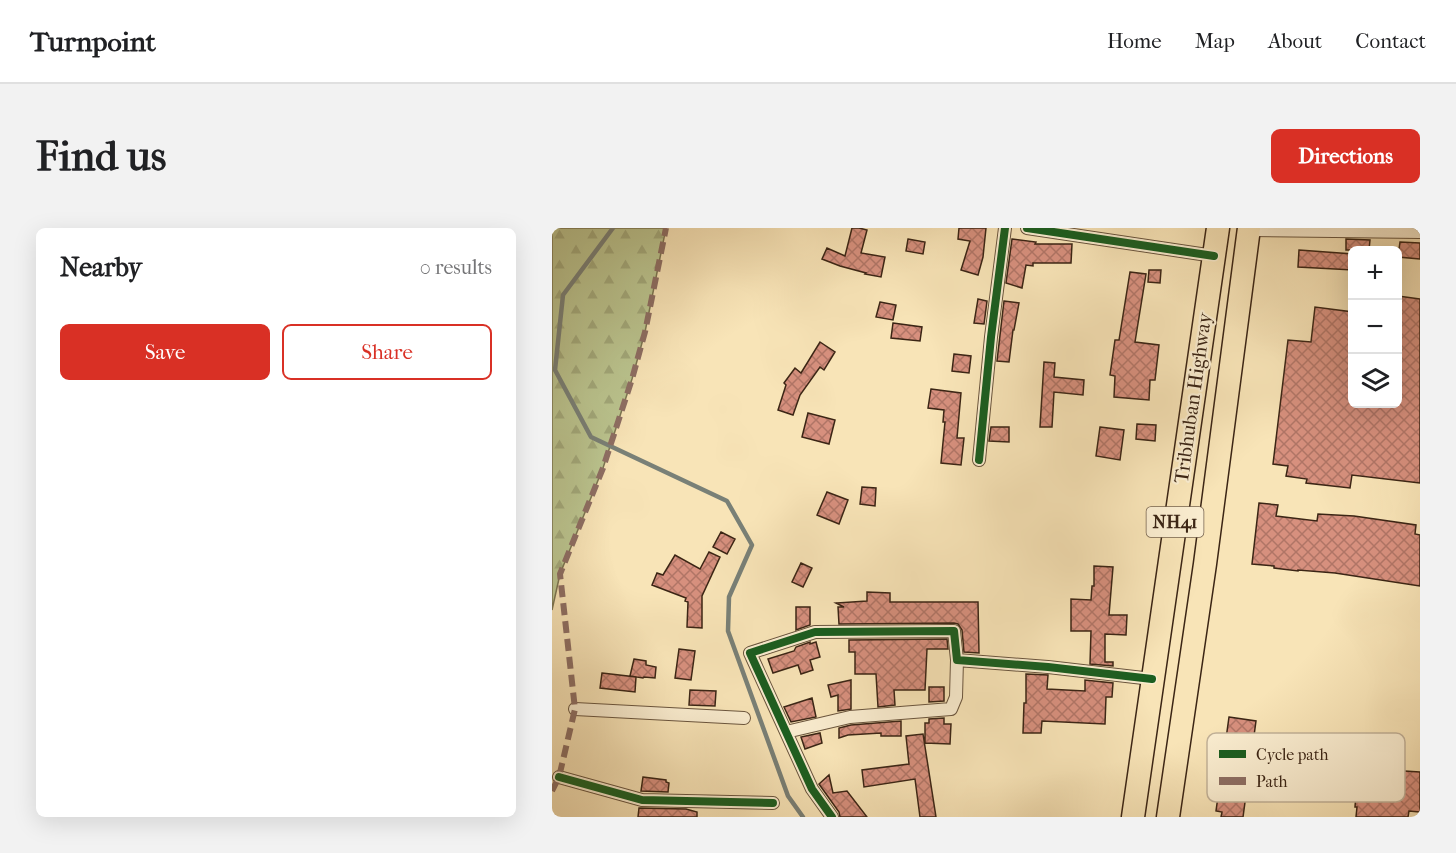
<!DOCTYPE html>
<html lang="en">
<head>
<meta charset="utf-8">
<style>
	:root { --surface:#fff; --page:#f2f2f2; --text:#202124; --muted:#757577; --line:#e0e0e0; --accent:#d93025 }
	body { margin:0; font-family:"IM FELL French Canon",serif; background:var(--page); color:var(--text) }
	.controls { position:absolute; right:18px; top:18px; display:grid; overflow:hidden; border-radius:9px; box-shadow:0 6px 24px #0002 }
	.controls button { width:54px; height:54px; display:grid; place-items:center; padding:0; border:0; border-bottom:2px solid var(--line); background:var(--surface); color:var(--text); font:30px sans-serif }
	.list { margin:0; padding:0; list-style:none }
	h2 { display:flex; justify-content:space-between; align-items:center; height:78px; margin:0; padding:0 24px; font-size:26px }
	h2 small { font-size:20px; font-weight:400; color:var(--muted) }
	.actions { display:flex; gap:12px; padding:18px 24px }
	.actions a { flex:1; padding:14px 0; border:2px solid var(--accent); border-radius:9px; text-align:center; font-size:21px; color:var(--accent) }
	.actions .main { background:var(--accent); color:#fff }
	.icon { flex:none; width:33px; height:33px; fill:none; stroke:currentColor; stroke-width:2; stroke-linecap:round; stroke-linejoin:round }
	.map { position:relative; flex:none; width:868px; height:589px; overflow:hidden; border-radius:9px }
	header { display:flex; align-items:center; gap:36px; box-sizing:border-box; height:84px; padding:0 30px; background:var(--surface); border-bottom:2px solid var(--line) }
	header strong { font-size:28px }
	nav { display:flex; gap:33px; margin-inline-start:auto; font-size:21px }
	.intro { display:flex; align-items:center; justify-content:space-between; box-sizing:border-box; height:144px; padding:0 36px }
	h1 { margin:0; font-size:42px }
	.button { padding:15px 27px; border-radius:9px; background:var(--accent); color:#fff; font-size:21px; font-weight:700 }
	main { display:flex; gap:36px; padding:0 36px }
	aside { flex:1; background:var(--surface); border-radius:9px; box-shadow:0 6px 24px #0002 }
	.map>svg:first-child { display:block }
	.forest { fill:url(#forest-firs); stroke:#7b7552; stroke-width:1.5 }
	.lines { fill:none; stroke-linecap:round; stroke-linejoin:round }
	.stream { stroke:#798077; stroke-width:4.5 }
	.building { fill:url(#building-cross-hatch); stroke:#3b2515; stroke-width:1.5 }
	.street-casing { stroke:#6a553e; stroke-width:14 }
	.highway-casing { stroke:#3b2515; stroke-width:25 }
	.street { stroke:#faedd0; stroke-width:12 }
	.highway { stroke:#f8e4b7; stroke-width:22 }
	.quiet { stroke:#8d6e63; stroke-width:6; stroke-dasharray:12 6; stroke-linecap:butt }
	.cycleway-casing { stroke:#faedd0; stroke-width:11 }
	.cycleway { stroke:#1b5e20; stroke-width:8 }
	.labels { text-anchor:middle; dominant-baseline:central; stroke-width:4.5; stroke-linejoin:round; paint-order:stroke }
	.shield { fill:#faedd0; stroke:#74614d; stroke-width:1.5 }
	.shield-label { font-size:18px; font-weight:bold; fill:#3b2515 }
	.street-label { font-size:20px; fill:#3b2515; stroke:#faedd0 }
	.key { fill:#faedd0; stroke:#c1b198; stroke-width:1.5 }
	.key-label { font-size:16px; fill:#3b2515 }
</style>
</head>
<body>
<header>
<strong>Turnpoint</strong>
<nav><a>Home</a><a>Map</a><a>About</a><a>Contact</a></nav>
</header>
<div class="intro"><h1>Find us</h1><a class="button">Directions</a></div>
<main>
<aside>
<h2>Nearby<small>0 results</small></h2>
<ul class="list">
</ul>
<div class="actions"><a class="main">Save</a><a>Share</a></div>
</aside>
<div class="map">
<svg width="868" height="589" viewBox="0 0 868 589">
	<defs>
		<pattern id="forest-firs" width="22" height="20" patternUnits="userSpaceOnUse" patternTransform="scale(1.5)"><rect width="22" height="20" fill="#bbc590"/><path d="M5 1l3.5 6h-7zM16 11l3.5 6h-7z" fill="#a2a97b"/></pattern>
		<pattern id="building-cross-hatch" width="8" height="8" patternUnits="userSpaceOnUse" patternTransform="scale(1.5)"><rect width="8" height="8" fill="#d7907e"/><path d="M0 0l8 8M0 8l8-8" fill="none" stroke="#b07566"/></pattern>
	</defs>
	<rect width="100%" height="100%" fill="#f8e4b7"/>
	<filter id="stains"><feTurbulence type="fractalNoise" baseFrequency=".00333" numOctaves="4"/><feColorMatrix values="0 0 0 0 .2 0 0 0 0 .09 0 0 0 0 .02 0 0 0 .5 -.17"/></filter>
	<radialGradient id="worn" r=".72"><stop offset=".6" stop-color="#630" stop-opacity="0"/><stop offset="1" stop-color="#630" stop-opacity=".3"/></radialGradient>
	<path class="forest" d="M 0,0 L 114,0 L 93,104 L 80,151 L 51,240 L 8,346 L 0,382 Z"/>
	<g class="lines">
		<path class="stream" d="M 61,0 L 11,67 L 3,142 L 39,209 L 175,273 L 200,317 L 177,369 L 176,403 L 236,568 L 251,589"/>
	</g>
	<path class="building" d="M 300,0 L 307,0 L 315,2 L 309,25 L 333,29 L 329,49 L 313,46 L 314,45 L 288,38 L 270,31 L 275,20 L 293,28 Z
		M 407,0 L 434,0 L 431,29 L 426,47 L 409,42 L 418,13 L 406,11 Z
		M 356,11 L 373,14 L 371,26 L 354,23 Z
		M 460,11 L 484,14 L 483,16 L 520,16 L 519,35 L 481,35 L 481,38 L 474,37 L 470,60 L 454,55 Z
		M 794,11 L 818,12 L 817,22 L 794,22 Z
		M 848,14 L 868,15 L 868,31 L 846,29 Z
		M 747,22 L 801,26 L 801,42 L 746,39 Z
		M 597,42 L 609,42 L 608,55 L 596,54 Z
		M 578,44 L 594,46 L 583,114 L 607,117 L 603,152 L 598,152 L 597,172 L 562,169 L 563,148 L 558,147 L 563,112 L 567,112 Z
		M 846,68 L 868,71 L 868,255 L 800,247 L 798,260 L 754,255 L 755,251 L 734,248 L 736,238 L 721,236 L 736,112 L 759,114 L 763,79 L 801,84 L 801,176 L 846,176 Z
		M 426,71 L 435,73 L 432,96 L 422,95 Z
		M 452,73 L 467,75 L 462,102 L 461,102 L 457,134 L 445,133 Z
		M 328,74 L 344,77 L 341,92 L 324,89 Z
		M 341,95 L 370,99 L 368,113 L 339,110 Z
		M 268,114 L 283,124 L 272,142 L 268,139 L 248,167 L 241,187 L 226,182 L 234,157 L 232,155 L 243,140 L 249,145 Z
		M 402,126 L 419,128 L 417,145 L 400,143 Z
		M 492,134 L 503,135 L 502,149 L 532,152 L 531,167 L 502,164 L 500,199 L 488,199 Z
		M 379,161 L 409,165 L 405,210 L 412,210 L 409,237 L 389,235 L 393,194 L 391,194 L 392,182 L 376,180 Z
		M 256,185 L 283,192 L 277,216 L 250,209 Z
		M 585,196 L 604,197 L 603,213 L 584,211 Z
		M 439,199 L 457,199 L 457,214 L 437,213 Z
		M 548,199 L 572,202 L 568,232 L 544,228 Z
		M 310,259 L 324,260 L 323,278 L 308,276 Z
		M 275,264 L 296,272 L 287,296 L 265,287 Z
		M 707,275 L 726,277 L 724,288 L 765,293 L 766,286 L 802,288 L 864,297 L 863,306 L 868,307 L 868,358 L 783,345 L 746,342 L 746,343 L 722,340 L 722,338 L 700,336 Z
		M 169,304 L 183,311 L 175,326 L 161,319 Z
		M 157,324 L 168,329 L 150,368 L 150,400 L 135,399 L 136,374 L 133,373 L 134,370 L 100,357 L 105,345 L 111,347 L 123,327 L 148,341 Z
		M 249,335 L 260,340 L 251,359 L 240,354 Z
		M 542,338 L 561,339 L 557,387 L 575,387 L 574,407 L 553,406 L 553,434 L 561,434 L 561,438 L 538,436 L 539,403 L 519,403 L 519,371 L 539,372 L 540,358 L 542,358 Z
		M 315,364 L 338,365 L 338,374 L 426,374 L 427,425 L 412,424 L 410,402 L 406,396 L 402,395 L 287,396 L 286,379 L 292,379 L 284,375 L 315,373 Z
		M 244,379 L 258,379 L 258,397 L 244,402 Z
		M 395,411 L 396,421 L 375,421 L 373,462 L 342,462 L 343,477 L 326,479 L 324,446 L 303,446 L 303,424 L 297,424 L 297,412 Z
		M 258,414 L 258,416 L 264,414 L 268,429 L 258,432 L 261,442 L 249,446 L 246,437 L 221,445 L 216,431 L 242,423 L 244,419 Z
		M 127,421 L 143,423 L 139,452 L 123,450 Z
		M 82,431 L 94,433 L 94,437 L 104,439 L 103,450 L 92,449 L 91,450 L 78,448 Z
		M 50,445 L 84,449 L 83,464 L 48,460 Z
		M 474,446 L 496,447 L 495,461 L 533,463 L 533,452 L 561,455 L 560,469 L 554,469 L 553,496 L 490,493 L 489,505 L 471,505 L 472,475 L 474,475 Z
		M 299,452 L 299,481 L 286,483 L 286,467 L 279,469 L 276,457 Z
		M 377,459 L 392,459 L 392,473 L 377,474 Z
		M 138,462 L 164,463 L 163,478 L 137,477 Z
		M 260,470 L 264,489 L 239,494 L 232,479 Z
		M 677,489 L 704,493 L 691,589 L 669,589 L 670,584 L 664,583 Z
		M 392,490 L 392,496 L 399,496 L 398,516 L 373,515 L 373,495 L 377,495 L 377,491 Z
		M 349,493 L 349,508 L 329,508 L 329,505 L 296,507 L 287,510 L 287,500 L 299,497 Z
		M 268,505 L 270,515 L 253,521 L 249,509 Z
		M 371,506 L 384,589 L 368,589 L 363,551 L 312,559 L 310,542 L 357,536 L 354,508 Z
		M 806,540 L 868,544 L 868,584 L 857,583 L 856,589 L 804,589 L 805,579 L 803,579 Z
		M 277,547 L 281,565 L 295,563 L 315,589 L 288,589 L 287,584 L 267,556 Z
		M 91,549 L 114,552 L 114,554 L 117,555 L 116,564 L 89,563 Z
		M 87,580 L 134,581 L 145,584 L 145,589 L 86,589 Z"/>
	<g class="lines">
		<g class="street-casing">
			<path id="street" d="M 475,0 L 662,28
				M 697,2 L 868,4
				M 427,232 L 439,109 L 453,0
				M 23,481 L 192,490
				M 234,504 L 298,489 L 399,481 L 404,469 L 405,432
				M 7,549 L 90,572 L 221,575
				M 280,589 L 260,561 L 198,425 L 263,404 L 402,403 L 405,432 L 496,439 L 600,451"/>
		</g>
		<g class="highway-casing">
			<path id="highway" d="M 581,589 L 666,0
				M 616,589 L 653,336 L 697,0"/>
		</g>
		<use href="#street" class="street"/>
		<use href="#highway" class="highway"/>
		<path class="quiet" d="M 0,563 L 7,549 L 23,481 L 8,346 L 51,240 L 80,151 L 93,104 L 114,0"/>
		<g class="cycleway-casing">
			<path id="cycleway" d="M 475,0 L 662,28
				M 427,232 L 439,109 L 453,0
				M 7,549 L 90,572 L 221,575
				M 280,589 L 260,561 L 198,425 L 263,404 L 402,403 L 405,432 L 496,439 L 600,451"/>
		</g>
		<use href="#cycleway" class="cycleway"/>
	</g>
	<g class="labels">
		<rect class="shield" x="594.5" y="279" width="57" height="30" rx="4.5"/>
		<g class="shield-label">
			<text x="623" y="294">NH41</text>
		</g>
		<g class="street-label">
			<text transform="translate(641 170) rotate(-82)">Tribhuban Highway</text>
		</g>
	</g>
	<rect x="655" y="505" width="198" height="69" rx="9" class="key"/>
	<rect x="667" y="522" width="27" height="8" fill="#1b5e20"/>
	<rect x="667" y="549" width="27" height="8" fill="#8d6e63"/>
	<g class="key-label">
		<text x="704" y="532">Cycle path</text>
		<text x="704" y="559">Path</text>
	</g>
	<rect width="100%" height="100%" filter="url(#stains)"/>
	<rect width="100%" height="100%" fill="url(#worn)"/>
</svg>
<div class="controls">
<button>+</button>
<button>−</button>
<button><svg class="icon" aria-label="layers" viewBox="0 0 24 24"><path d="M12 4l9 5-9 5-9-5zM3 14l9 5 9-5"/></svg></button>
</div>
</div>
</main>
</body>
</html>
